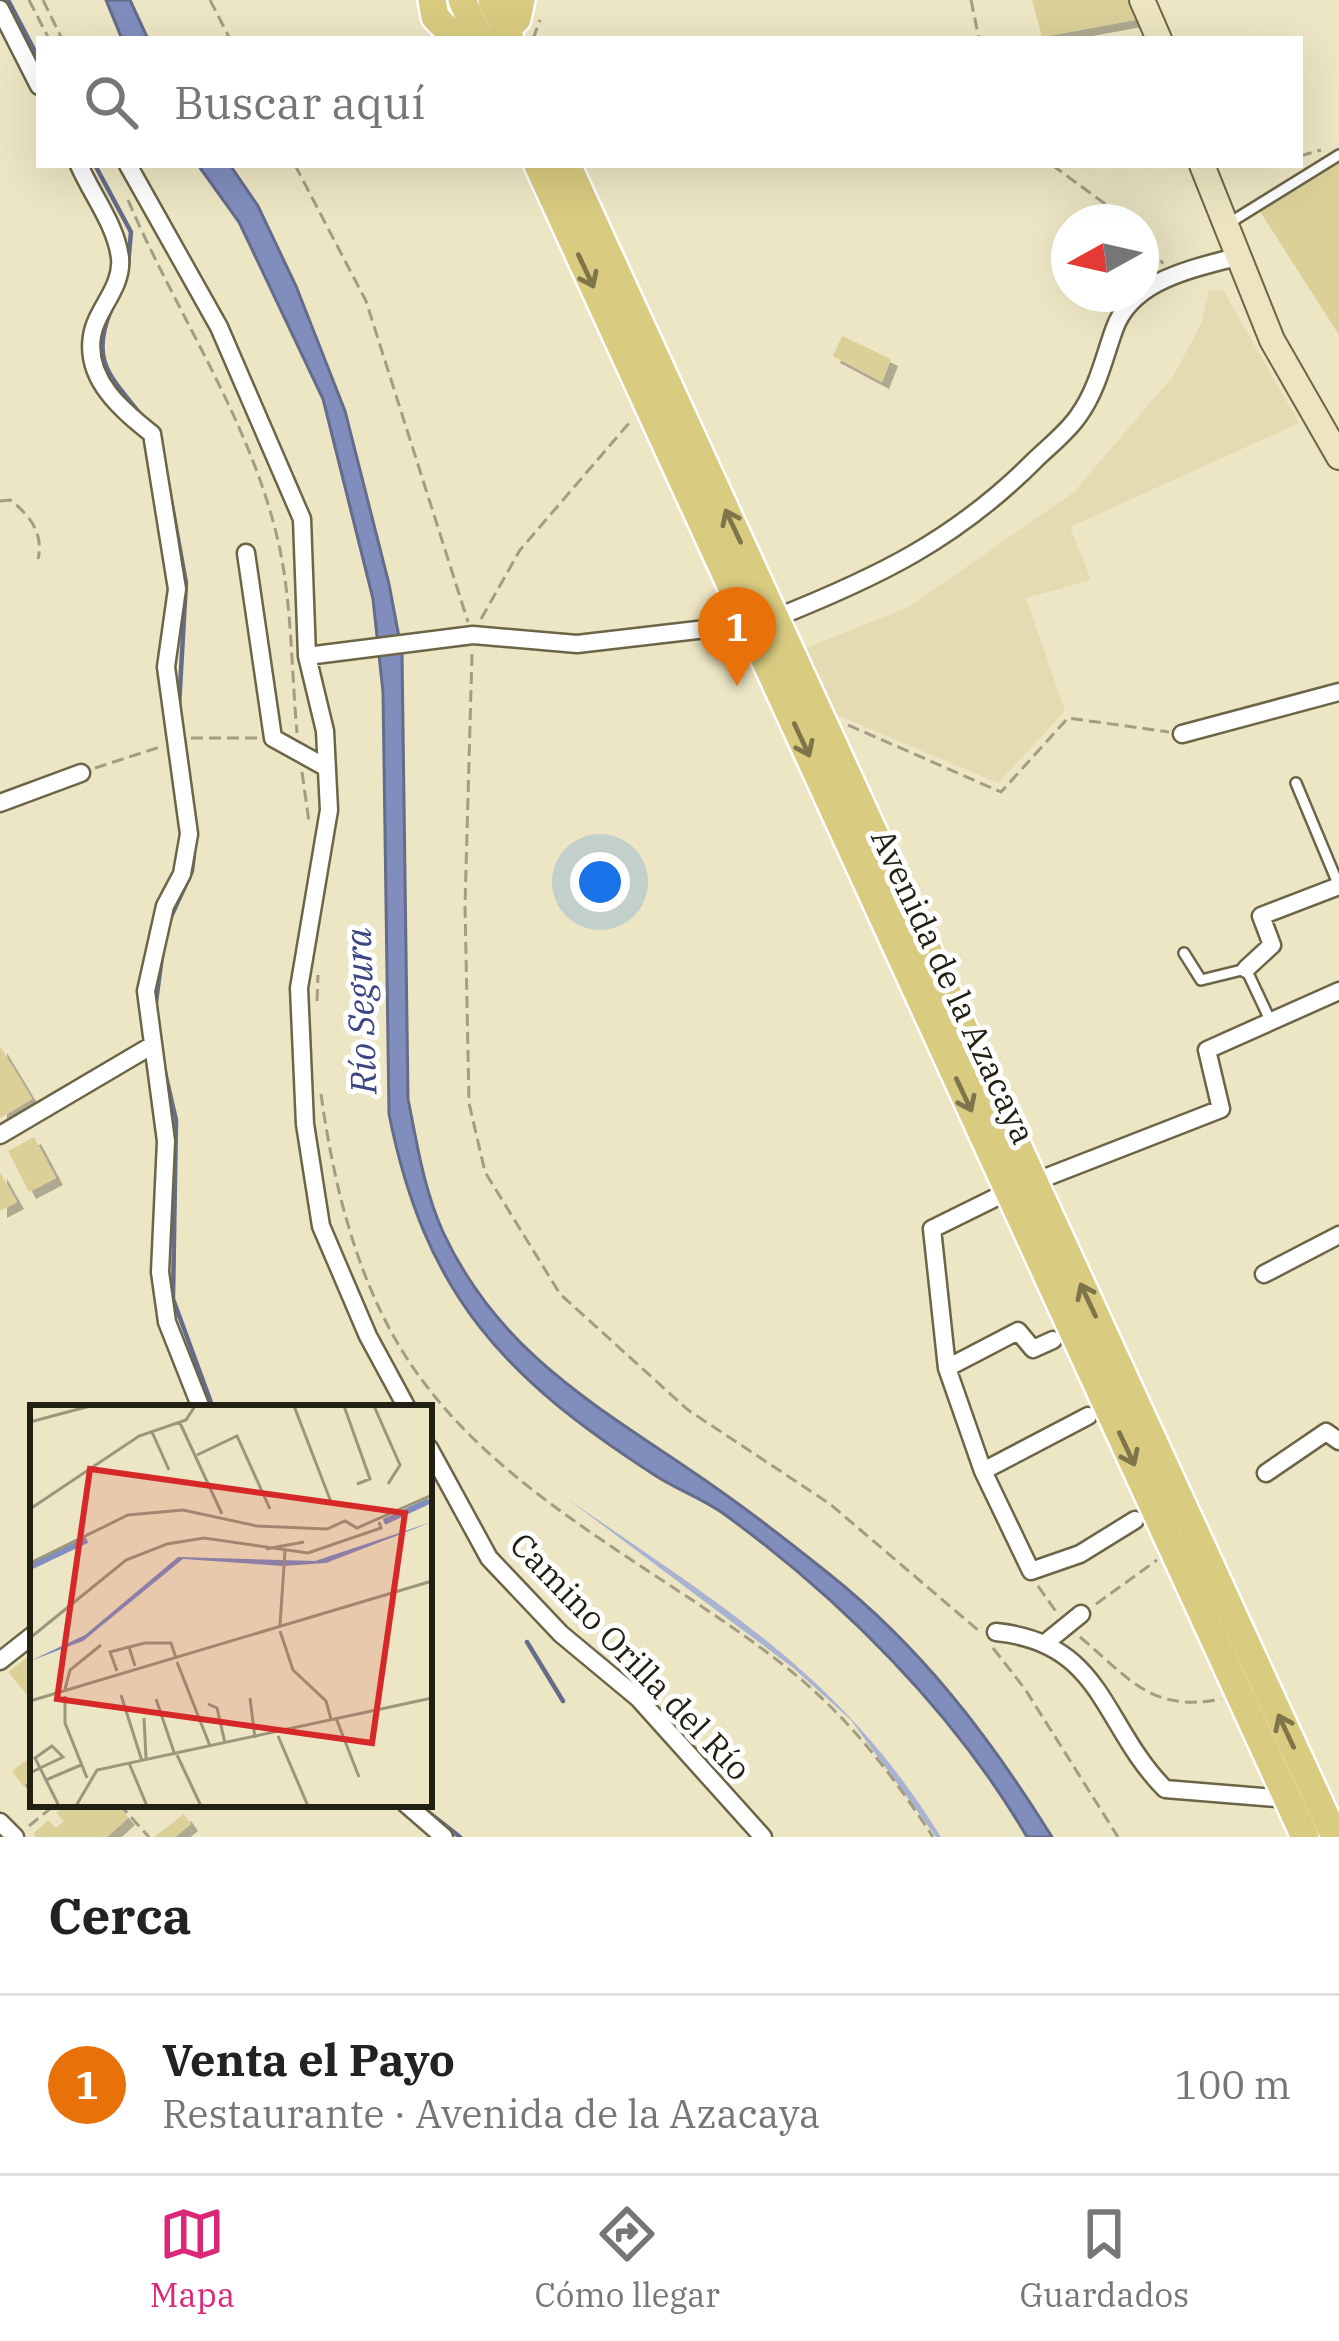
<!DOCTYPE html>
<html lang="es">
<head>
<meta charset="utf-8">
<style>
	:root { --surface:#fff; --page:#f6f6f6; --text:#222; --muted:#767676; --line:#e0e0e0; --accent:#db2777 }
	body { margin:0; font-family:"IBM Plex Serif",serif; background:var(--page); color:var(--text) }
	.compass { position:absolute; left:1051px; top:204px; width:108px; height:108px; border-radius:50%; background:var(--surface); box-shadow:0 12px 48px #0002; rotate:262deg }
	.you { position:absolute; left:600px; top:882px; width:42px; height:42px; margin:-30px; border:9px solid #fff; border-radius:50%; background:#1a73e8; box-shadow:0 0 0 18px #1a73e833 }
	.badge { display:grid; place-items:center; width:78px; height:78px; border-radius:50%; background:var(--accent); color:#fff; font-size:39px; font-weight:700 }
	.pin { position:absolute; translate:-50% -99px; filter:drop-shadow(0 3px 6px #0008) }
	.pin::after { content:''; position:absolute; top:63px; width:42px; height:36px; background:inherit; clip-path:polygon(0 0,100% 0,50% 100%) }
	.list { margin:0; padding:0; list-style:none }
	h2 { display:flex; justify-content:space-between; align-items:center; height:156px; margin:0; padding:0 48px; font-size:51px }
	h2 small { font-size:39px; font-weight:400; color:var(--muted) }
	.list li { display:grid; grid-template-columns:78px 1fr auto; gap:36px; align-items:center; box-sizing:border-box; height:180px; padding:0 48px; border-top:3px solid var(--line) }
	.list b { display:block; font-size:45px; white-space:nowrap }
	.list p { margin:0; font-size:39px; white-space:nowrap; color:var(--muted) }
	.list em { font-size:39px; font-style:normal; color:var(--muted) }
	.icon { flex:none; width:66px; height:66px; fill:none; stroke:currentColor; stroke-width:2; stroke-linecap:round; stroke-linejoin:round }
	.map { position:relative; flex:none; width:1339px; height:1837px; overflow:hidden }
	.search { position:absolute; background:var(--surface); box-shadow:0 12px 48px #0002; left:36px; right:36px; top:36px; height:132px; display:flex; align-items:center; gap:30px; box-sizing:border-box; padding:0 42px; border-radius:0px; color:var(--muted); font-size:45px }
	.sheet { height:336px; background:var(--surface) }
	nav { display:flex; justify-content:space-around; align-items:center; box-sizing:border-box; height:168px; border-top:3px solid var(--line); background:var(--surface); font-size:33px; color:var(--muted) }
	nav a { display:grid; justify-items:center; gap:6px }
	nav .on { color:var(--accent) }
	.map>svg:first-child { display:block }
	.built { fill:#e4dbb3 }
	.green { fill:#aab3d1 }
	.water { fill:#818dbd; stroke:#646c8a; stroke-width:3 }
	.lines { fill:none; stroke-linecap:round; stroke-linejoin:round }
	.stream { stroke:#646c8a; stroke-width:4.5 }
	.building { fill:#dcd099; filter:url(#shadow) }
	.service-casing { stroke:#6c6547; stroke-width:14 }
	.minor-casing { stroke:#6c6547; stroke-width:21 }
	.secondary-casing { stroke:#6c6547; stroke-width:28 }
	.primary-casing { stroke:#fff; stroke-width:32 }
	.path { stroke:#a39d83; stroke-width:3; stroke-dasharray:12 6; stroke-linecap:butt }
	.service { stroke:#fff; stroke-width:9 }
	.minor { stroke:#fff; stroke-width:16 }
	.secondary { stroke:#ece5c0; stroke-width:24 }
	.primary { stroke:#d9cb80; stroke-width:27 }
	.oneway { stroke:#7e754a }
	.labels { text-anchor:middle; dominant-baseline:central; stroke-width:10; stroke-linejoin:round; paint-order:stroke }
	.street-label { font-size:33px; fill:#221f13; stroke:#fff }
	.water-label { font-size:36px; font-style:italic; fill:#3b4683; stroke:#fff }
	.inset-river { fill:none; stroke:#818dbd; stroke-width:6 }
	.inset-road { fill:none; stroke:#9c967d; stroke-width:3 }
	.view { fill:#d62828; fill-opacity:0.15; stroke:#d62828; stroke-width:6 }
	.inset-edge { fill:none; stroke:#221f13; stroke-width:6 }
</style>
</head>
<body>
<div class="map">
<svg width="1339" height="1837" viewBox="0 0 1339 1837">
	<defs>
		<filter id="shadow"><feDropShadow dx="7" dy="7" stdDeviation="0" flood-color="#0004"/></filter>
	</defs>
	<rect width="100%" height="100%" fill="#ede6c4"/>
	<path class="built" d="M 1223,290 L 1299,423 L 1070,527 L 1091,580 L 1026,598 L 1065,711 L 998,783 L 835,714 L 806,648 L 909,607 L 1074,492 L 1174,375 L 1201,324 L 1209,291 Z"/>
	<path class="green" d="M 565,1497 C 719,1605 839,1672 941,1837 L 936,1837 L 851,1720 L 792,1667 Z"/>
	<path class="water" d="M 106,0 L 130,0 L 148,39 L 122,39 Z
		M 198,165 L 230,165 L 258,206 L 296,286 L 345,411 L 389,584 L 402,653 L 408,1099 C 417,1144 424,1190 443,1232 C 503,1361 609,1412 719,1490 C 756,1516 793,1545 828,1573 C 922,1648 989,1736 1052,1837 L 1027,1837 C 954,1712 841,1599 724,1514 C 702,1498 675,1489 653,1474 C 503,1377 425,1294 389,1114 L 383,692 L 373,599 L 323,399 L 239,222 Z"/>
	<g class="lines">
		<path class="stream" d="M 8,0 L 39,59
			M 95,165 L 131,232 L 128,266
			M 111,310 C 90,361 110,376 141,415
			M 162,450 L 186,583 L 179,706
			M 184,741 L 196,830
			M 169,921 L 192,871 L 194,854
			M 155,1010 L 162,956
			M 164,1068 L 176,1120 L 173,1299 L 213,1408
			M 527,1642 L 563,1701
			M 422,1807 L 460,1837"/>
	</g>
	<path class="building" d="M 1032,0 L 1131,0 L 1140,19 L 1042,37 Z
		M 1339,159 L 1339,335 L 1259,210 Z
		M 842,336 L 891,359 L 882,382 L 833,356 Z
		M 0,1046 L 32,1099 L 0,1118 Z
		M 34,1137 L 56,1178 L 29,1192 L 8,1151 Z
		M 0,1172 L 17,1202 L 0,1211 Z
		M 33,1653 L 33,1693 L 28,1696 L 8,1672 Z
		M 33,1755 L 33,1778 L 23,1786 L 12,1771 Z
		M 66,1804 L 115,1804 L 128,1818 L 107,1837 L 36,1837 L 33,1834 L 48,1820 L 56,1828 L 64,1821 L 56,1813 Z
		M 184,1814 L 191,1824 L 175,1837 L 154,1837 Z"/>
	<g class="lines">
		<g class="service-casing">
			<path id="service" d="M 1226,225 L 1339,155
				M 1296,783 L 1339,886
				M 1184,953 L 1201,980 L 1246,969 L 1271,1022"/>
		</g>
		<g class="minor-casing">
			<path id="minor" d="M 0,9 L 39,86
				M 79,165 C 92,195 116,225 120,258 C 123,288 96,309 92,336 C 85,380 122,410 152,434 L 177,589 L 166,667 L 189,834 L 182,874 L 165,906 L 146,991 L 166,1141 L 160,1272 L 167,1322 L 201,1408
				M 128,165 L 219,327 L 302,519 L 307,656 L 325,731 L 329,810 L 299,988 L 305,1124 L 321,1226 L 368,1336 L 407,1408
				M 246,553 L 273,738 L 327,768
				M 775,618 C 878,577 955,540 1034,461 C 1048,447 1068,432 1079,415 C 1097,390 1104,358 1114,330 C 1131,280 1192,269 1236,257
				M 307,656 L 473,635 L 577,644 L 749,624
				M 1182,734 L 1339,692
				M 0,803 L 81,773
				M 1246,969 L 1272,945 L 1261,916 L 1339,886
				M 0,1135 L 151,1046
				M 1034,1182 L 1221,1109 L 1207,1050 L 1339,991
				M 1009,1191 L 932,1229 L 947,1368 L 983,1471 L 1088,1416
				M 1264,1274 L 1339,1235
				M 947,1368 L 1018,1331 L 1033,1349 L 1053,1340
				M 429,1448 L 489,1558 L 561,1634 L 638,1698 L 763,1837
				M 983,1471 L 1031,1571 L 1080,1554 L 1135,1520
				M 1266,1473 L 1326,1432 L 1339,1441
				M 996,1632 C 1104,1643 1101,1724 1165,1789 L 1288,1799
				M 1044,1644 L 1081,1614
				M 0,1661 L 33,1635
				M 406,1804 L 444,1837
				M 0,1822 L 15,1837"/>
		</g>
		<g class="secondary-casing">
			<path id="secondary" d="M 1142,0 L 1159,39
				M 1202,165 L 1272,340 L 1339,457"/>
		</g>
		<g class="primary-casing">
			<path id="primary" d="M 432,0 L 435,17 L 457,39
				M 462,0 L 480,39
				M 492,0 L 510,39
				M 496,39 L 517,19 L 521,0
				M 538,165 L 1305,1837
				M 567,165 L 1335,1837"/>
		</g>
		<path class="path" d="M 29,0 L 49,39
			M 43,0 L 62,39
			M 210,0 L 230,39
			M 971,0 L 979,39
			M 533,39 L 540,20
			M 1300,156 L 1321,150
			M 295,165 L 366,301 L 468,622
			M 1052,165 L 1130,222
			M 128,200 C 179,320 261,436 283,566 C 292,620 292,678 297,733
			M 1141,230 L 1163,264
			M 0,501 L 10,500 C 30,515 44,534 38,559
			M 481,619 L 520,550 L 630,422
			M 472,654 L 465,905 L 469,1103 L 485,1172 L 560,1294 L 688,1410 L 830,1504 L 979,1631
			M 848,725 L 1001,792 L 1068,718 L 1169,732
			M 191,738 L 259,738
			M 95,768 L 160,747
			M 302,772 L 309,822
			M 317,1001 L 318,975
			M 321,1094 C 335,1195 362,1302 425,1384 C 516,1505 674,1577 791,1671 C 850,1719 892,1774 933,1837
			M 1038,1586 L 1057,1613
			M 1096,1604 L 1157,1560
			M 1080,1637 C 1129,1678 1151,1713 1221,1699
			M 993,1648 L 1025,1689 L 1118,1837
			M 119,1804 L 149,1837
			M 29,1826 L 56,1804"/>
		<use href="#service" class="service"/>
		<use href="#minor" class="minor"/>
		<use href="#secondary" class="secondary"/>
		<use href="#primary" class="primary"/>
	</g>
	<defs><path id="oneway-shaft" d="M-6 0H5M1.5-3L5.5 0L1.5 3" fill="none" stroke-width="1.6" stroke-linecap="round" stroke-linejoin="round" transform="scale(3)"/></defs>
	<g class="oneway">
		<use href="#oneway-shaft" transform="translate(586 271) rotate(65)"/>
		<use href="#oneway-shaft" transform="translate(733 526) rotate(-115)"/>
		<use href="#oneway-shaft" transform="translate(802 740) rotate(65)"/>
		<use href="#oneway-shaft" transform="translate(964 1095) rotate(65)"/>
		<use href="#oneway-shaft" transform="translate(1088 1300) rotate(-115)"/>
		<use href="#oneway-shaft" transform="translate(1127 1449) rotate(65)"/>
		<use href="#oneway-shaft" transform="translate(1286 1731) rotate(-115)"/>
	</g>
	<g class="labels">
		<g class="street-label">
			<text transform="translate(954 986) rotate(65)">Avenida de la Azacaya</text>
			<text transform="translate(631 1656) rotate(46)">Camino Orilla del Río</text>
		</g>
		<g class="water-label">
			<text transform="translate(360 1011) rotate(-92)">Río Segura</text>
		</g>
	</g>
	<g transform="translate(30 1405)">
		<rect width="402" height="402" fill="#ede6c4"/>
		<path d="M 402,117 L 296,158 L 253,161 L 153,154 L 53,236 L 0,256 L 55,230 L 148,152 L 285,156 Z" fill="#818dbd"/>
		<path class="inset-river" d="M 354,117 L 399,96M 2,161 L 57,135"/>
		<path class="inset-road" d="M 264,1 L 301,97M 314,1 L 340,74 L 327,79M 344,1 L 370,60 L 358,79M 0,17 L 60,1M 150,18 L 192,109M 122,27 L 139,65M 167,50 L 207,31 L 240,104M 0,104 L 109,31 L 156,15 L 165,1M 236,144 L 274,137M 0,158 L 98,110 L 153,105 L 227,121 L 297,124 L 315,116 L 327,123 L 402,90M 250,220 L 255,146M 250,226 L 263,265 L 296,296 L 301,314M 0,233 L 96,155 L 137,139 L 174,133 L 278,148 L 351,123 L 349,117M 147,257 L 180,341M 105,261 L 99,242 L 115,238 L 141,238 L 146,253M 87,266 L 80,247 L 99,242M 35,284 L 40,265 L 71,240M 91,290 L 112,356M 35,291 L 35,318 L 57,373M 220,293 L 225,333M 126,294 L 145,350M 0,296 L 402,176M 178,299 L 187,303 L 195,338M 114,313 L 116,353M 306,313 L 329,372M 248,331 L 278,401M 147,350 L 171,401M 99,358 L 117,401M 0,368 L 10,363 L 33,352 L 22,341 L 5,353 L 28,399M 16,375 L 51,360M 46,401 L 67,365 L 402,293"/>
		<path class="view" d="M 60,64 L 375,108 L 342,338 L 27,294 Z"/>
		<rect width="402" height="402" class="inset-edge"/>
	</g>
</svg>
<svg class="compass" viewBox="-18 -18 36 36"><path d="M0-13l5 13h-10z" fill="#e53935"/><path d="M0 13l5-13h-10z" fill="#767676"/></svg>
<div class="you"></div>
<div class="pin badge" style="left:737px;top:686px;background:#e8710a">1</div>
<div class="search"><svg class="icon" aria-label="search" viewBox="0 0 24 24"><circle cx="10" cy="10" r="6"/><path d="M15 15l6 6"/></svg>Buscar aquí</div>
</div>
<section class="sheet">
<h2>Cerca<small></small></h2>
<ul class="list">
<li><span class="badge" style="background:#e8710a">1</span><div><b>Venta el Payo</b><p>Restaurante · Avenida de la Azacaya</p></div><em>100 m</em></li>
</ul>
</section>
<nav>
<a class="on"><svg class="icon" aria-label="map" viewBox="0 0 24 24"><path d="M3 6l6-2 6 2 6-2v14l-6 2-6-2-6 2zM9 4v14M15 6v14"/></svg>Mapa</a>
<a><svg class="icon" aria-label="directions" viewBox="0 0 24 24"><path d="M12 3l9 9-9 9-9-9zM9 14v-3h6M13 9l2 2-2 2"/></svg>Cómo llegar</a>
<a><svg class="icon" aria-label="saved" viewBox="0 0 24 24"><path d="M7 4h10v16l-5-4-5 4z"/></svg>Guardados</a>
</nav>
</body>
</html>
